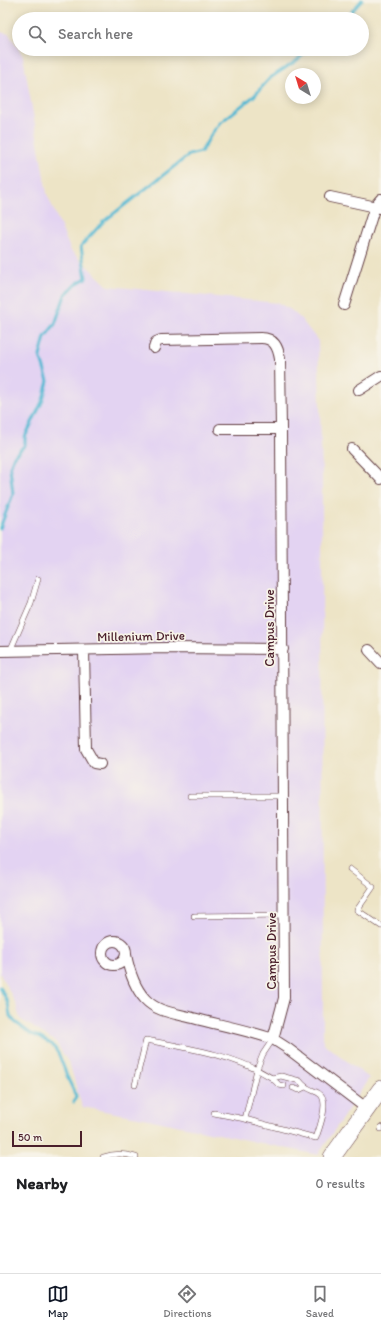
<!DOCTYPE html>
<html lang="en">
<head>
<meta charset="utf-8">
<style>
	:root { --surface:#fff; --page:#f2f2f2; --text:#202124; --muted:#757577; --line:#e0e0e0; --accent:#111827 }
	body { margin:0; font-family:Itim,sans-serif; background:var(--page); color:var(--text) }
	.compass { position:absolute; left:285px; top:68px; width:36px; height:36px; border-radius:50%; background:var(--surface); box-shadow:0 2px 10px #0003; rotate:322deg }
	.scale { position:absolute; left:12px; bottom:10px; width:70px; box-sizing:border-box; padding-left:4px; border:2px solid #4a1f2b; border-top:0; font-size:11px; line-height:14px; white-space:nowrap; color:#4a1f2b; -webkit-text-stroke:3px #f7f3e8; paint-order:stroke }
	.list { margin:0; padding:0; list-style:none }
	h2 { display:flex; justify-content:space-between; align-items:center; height:52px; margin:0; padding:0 16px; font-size:17px }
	h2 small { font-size:13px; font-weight:400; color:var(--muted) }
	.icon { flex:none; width:22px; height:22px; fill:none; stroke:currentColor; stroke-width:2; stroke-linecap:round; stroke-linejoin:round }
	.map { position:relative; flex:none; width:381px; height:1157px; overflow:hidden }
	.search { position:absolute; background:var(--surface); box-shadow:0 2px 10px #0003; left:12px; right:12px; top:12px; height:44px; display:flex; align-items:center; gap:10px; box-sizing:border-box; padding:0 14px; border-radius:22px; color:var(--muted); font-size:15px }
	.sheet { height:116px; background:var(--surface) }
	nav { display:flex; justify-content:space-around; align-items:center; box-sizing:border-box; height:56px; border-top:1px solid var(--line); background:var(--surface); font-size:11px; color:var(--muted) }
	nav a { display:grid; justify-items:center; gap:2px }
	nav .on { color:var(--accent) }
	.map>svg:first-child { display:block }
	.built { fill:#e3d3f2 }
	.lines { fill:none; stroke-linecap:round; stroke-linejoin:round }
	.stream { stroke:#54b9d3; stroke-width:3 }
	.lane-casing { stroke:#623d42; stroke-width:6 }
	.street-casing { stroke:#623d42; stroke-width:12 }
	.primary-casing { stroke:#623d42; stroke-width:18 }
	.lane { stroke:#fff; stroke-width:5 }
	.street { stroke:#fff; stroke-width:10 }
	.primary { stroke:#fff; stroke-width:17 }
	.labels { text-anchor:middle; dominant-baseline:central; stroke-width:3.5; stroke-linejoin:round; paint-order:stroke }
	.street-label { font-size:13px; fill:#4a1f2b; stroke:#f7f3e8 }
</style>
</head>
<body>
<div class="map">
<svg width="381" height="1157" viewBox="0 0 381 1157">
	<rect width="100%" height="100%" fill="#f7f3e8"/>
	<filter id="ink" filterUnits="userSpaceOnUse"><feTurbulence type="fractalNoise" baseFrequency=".025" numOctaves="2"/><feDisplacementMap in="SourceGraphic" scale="8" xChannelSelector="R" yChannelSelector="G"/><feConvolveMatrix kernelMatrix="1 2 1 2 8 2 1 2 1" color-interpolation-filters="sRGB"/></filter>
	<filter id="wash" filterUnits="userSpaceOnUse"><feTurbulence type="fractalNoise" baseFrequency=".012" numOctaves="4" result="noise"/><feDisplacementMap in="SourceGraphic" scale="16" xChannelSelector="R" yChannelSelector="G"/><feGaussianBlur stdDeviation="0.9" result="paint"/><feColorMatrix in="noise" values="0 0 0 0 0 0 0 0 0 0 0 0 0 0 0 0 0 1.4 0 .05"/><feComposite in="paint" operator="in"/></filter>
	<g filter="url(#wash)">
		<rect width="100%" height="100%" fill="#ede4c6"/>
		<path class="built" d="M 0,32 L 9,34 L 23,56 L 47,194 L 71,251 L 108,286 L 278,303 L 291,310 L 301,319 L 318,341 L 322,476 L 323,1043 L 369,1078 L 318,1155 L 138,1117 L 82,1107 L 70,1065 L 56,1042 L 20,1019 L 16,1004 L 0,973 Z"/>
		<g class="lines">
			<path class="stream" d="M 345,19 L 362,0
				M 0,528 L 13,494 L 10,467 L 14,456 L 25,445 L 25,437 L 43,400 L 48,381 L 40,356 L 45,337 L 55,324 L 65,295 L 76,284 L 86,278 L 81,246 L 103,222 L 189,155 L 201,152 L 212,133 L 221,122 L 254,96 L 270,78 L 296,61 L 310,49
				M 0,987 L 8,1003 L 10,1016 L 15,1022 L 31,1034 L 39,1037 L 53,1045 L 59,1055 L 69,1081 L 76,1096 L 74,1102"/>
		</g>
	</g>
	<g filter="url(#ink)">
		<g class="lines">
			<g class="lane-casing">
				<path id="lane" d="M 10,651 L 31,603 L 38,579
					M 190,796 L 283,796
					M 350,869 L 373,887 L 357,910 L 381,926
					M 194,916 L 284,915
					M 272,1078 L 279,1085 L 284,1086
					M 135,1085 L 146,1040 C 189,1048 235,1055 272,1078 L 281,1076 L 300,1081 C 308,1092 315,1089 321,1095 C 329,1104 319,1129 316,1138 L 245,1119 L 257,1069 L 263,1054 L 273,1039
					M 293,1088 L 299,1090 L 305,1087
					M 214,1113 L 245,1119
					M 381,1127 L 381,1129
					M 103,1157 C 115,1153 124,1153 136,1157"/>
			</g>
			<g class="street-casing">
				<path id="street" d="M 330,197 L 381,208
					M 344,305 L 375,206 L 381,199
					M 154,348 L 156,342 L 161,340 L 261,338 C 274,338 278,347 280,359 L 281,429 L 284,998 L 273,1039 L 287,1048 L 366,1108
					M 359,390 L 381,376
					M 220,429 L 281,429
					M 352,449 L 381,479
					M 84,650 L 86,749 L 94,763 L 100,764
					M 369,650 L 381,663
					M 0,651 L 168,648 L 283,649
					M102 953a12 12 0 1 1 24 0a12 12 0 1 1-24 0Z
					M 126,955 C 129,970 134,987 145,999 C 158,1013 176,1013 193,1018 C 219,1025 247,1030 273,1039"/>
			</g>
			<g class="primary-casing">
				<path id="primary" d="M 332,1157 L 381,1089"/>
			</g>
			<use href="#lane" class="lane"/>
			<use href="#street" class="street"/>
			<use href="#primary" class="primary"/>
		</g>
	</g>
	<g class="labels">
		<g class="street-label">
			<text transform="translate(269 628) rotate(-90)">Campus Drive</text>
			<text transform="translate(141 636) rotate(-1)">Millenium Drive</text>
			<text transform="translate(271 951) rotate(-90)">Campus Drive</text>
		</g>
	</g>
</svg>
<svg class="compass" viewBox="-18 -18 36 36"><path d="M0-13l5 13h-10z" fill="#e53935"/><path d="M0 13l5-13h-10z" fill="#757577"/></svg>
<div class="scale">50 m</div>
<div class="search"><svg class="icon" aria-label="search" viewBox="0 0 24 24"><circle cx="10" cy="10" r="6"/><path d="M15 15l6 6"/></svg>Search here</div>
</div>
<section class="sheet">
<h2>Nearby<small>0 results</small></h2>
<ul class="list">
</ul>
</section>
<nav>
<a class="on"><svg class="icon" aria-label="map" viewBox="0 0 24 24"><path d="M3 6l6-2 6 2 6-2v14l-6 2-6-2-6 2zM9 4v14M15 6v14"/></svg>Map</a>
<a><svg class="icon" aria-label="directions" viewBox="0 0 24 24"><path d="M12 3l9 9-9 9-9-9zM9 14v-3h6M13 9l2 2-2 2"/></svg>Directions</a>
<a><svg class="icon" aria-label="saved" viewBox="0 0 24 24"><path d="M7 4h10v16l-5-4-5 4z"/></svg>Saved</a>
</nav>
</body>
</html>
